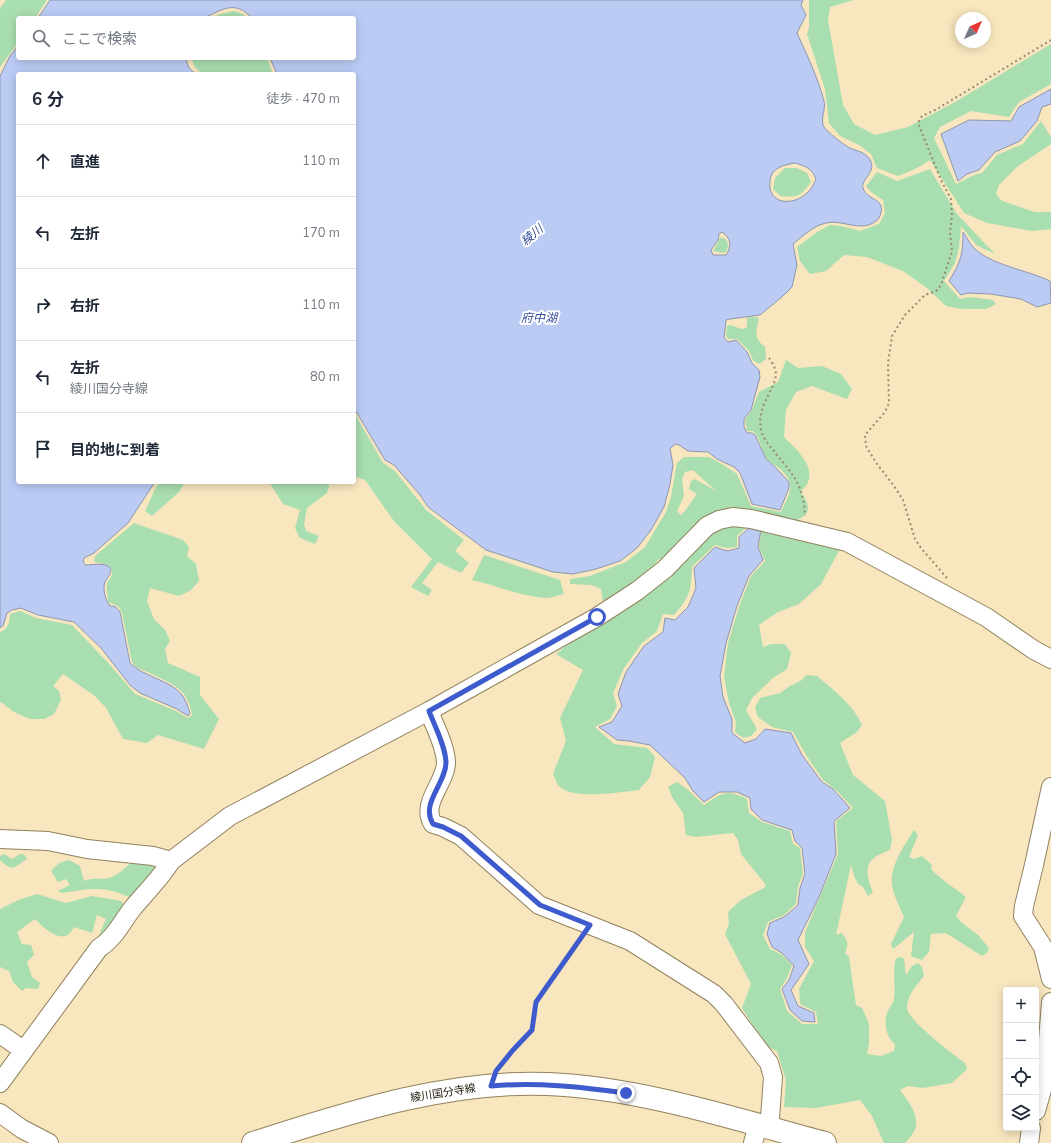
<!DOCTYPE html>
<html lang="ja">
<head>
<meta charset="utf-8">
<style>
	:root { --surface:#fff; --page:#f2f2f3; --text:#1f2937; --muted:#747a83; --line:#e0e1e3 }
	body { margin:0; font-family:"Nunito Sans","Noto Sans JP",sans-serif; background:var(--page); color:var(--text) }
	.controls { position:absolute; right:12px; bottom:12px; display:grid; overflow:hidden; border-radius:4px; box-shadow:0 2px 10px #0003 }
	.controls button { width:36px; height:36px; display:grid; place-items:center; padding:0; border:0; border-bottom:1px solid var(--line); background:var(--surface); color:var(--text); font:20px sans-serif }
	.compass { position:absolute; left:955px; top:12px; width:36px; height:36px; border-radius:50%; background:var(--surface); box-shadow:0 2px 10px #0003; rotate:45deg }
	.stop { position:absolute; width:12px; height:12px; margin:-9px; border:3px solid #3d5bcd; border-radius:50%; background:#fff }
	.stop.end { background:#3d5bcd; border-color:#fff; box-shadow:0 1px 4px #0008 }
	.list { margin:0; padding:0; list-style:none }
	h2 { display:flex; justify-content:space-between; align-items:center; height:52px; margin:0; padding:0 16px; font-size:17px }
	h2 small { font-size:13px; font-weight:400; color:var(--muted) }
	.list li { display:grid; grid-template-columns:26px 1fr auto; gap:12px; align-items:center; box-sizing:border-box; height:72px; padding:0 16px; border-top:1px solid var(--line) }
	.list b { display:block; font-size:15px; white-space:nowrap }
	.list p { margin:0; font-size:13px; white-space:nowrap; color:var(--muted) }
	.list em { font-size:13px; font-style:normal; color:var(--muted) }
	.icon { flex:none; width:22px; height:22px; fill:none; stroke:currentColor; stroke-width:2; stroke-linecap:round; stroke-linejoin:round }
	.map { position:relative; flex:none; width:1051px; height:1143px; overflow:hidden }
	.search { position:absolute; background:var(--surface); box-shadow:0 2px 10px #0003; left:16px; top:16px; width:340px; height:44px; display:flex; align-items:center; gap:10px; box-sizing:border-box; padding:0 14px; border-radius:4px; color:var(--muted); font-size:15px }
	.panel { position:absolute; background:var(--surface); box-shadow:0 2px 10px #0003; left:16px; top:72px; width:340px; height:412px; border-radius:4px }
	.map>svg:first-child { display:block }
	.green { fill:#a9deb0; fill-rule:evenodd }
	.water { fill:#bbcbf4; stroke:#8d96ae; fill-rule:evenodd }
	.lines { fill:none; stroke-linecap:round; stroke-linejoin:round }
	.minor-casing { stroke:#91825d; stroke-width:20 }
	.major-casing { stroke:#91825d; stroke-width:24 }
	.path { stroke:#988c6e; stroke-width:2; stroke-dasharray:2 3; stroke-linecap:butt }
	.minor { stroke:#fff; stroke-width:18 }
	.major { stroke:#fff; stroke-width:22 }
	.route { stroke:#3d5bcd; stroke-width:5 }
	.labels { text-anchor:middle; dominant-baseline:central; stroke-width:4; stroke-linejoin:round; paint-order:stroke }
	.street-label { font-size:11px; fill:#211b0b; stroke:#fff }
	.water-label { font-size:12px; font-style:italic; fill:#354c99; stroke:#fff }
</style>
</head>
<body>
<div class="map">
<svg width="1051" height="1143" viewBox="0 0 1051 1143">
	<rect width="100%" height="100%" fill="#f7e6be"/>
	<path class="green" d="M 6,0 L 47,0 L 35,18 L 18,18 L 18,43 L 0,67 L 0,8 Z
		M 809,0 L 854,0 L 830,7 L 828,20 L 843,105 L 854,124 L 875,135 L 908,127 L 957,101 L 1051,44 L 1051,84 L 1019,102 L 1009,117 L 971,111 L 940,127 L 934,138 L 956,184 L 974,175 L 982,173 L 997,155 L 1023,144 L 1041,121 L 1051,137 L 1051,144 L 1018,166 L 999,185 L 996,194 L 1002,201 L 1035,212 L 1051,212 L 1051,229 L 1032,231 L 987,223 L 964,213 L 930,160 L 917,168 L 898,176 L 877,168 L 871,154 L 859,145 L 840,136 L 829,123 L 825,89 L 807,34 L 809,28 Z
		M 234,11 L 243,14 L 246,18 L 213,18 L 220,14 Z
		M 191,58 L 267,58 L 273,74 L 202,74 L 195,67 Z
		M 785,168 L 797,168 L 807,173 L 811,182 C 801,196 797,198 780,196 L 773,189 L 775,178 Z
		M 930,169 L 957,214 L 995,254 L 976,245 L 961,226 L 959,248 L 955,263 L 944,281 L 960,299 L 970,297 L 993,300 L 996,304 L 986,309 L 962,309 L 946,306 L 927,288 L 903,271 L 867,257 L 844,255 L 826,271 L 810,274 L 800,261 L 797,247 L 817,232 L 830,225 L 841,226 L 860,231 L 879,224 L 885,213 L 883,200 L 871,192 L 866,186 L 877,172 L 897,181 Z
		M 720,238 L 724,238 L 727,241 L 728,246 L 726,252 L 724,253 L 713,251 Z
		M 753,317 L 759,318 C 756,332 753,337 765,347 L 766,359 L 759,364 L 753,360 L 749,351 L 737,339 L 728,339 L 726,336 L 727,326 L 730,325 L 742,329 L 747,327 L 747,318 Z
		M 786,360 L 798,368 L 822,366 L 841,374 L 852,389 L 847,399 L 812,386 L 796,392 L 786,410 L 784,437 C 795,448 815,465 808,482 C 807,485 803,489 800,492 C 806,498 812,509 804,516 C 801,519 793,521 789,523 L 840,549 L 821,584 L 799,604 L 778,612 L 759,625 L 763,647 L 771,644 L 785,644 L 791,653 L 787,669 L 773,678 L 752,698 L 746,710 L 757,729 L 751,736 L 743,738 L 735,732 L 736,722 L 729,703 L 724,677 L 728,643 L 739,607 L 751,576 L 765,561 L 759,547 L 762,529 L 750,524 L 737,536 L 737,547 L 727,548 L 715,545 L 692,567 C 691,592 690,596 674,615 L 663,614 L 657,631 L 642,643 L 624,668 L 613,693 L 617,706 L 610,719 L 595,727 L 614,744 L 647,748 L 655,757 L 650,777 L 639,790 C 621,792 574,800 560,787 C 557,785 555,778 553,774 L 566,741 L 560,718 L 583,670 L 556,654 L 578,636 L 603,603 L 601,589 L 591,585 L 570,584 L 570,579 L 590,576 L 626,562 L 645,547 L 666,512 L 671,497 L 677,463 L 684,457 L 709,457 L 722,464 L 737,474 L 751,506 L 781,512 C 789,493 798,485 779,468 C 775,465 770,463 767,459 C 761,450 761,439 753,431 L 747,431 L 745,420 L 752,410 L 759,392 L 778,382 ZM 693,470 L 716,491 L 695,479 L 691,481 L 689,489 L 697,494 L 685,511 L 681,515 L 677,511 L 684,496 L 682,479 L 685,472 ZM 659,559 L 668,560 L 675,566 L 671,578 L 664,579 L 653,566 Z
		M 354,412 L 383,463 L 395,471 L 426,510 L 464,540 L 455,551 L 469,563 L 461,573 L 438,562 L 422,583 L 432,590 L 428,596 L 411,587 L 432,559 L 394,521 L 365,480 L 354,476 Z
		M 161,482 L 185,482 L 179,492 L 152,516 L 145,511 L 156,487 Z
		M 269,482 L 330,482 L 327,493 L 307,508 L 304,524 L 306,531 L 319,536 L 315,544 L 300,538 L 295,528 L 300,510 L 283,504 Z
		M 134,523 L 183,540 L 189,547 L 187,556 L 196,564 L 199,581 L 191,590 L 179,596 L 150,588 L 147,601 L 154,619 L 165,630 L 170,641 L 165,649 L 168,663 L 200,677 L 200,695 L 219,719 L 204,749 L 158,735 L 147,743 L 123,739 L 106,708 L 95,696 L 63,674 L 53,686 L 59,691 L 61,700 L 54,714 L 44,719 L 30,719 L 14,712 L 1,702 L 0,703 L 0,632 C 8,629 10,622 10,614 L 20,611 L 36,618 L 72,625 L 110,665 L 135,694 L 176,711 L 188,718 L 192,715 C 191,708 188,700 184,694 C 176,683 149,673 136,667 L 132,662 L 122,613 L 118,606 L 108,602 C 108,596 106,587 107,583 C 108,581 110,579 111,577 C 116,565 102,563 94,562 L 95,556 Z
		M 484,555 L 560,580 L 564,594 C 558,595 552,598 546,598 C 521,597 496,585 472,580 Z
		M 806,675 L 817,676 C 833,690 853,704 862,725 L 857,732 L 840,743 L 853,775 L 885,801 L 892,840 L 890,850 C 885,852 879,854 875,857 C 863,866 868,881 873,892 L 868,896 L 863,887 L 858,884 L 854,876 L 851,865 L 836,935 L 841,933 C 848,939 849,944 845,953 L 849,957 L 856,1005 L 862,1008 L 869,1024 L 869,1044 L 867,1054 L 881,1056 L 894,1051 L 895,1044 C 886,1038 884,1023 887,1013 C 889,1008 893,1004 894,999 C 896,985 892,972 896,958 L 901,957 L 904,959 L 906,975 L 912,966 L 918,963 L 922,967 L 924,976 C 916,986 907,995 907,1008 C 907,1020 954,1055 965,1063 L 967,1069 L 952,1083 L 923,1088 L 908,1086 L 900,1090 C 908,1101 923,1119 913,1133 C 911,1137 907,1140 905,1143 L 884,1143 L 872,1116 L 860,1100 L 816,1108 L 784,1107 L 786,1080 L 777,1051 L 766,1046 L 742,1008 L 751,984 L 725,934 L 729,924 L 728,912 L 741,900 L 764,888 L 766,885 L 741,854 L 738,840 L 733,833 L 696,837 L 686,835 L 683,813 L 672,797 L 668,787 L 677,782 L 687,789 L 704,805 C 722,793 726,789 747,799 L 749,813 L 762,822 L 790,831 L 793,844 L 800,848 L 803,874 L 798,886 L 796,904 L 784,915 L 768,922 L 763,935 L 770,949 L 781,954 L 792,965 L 787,978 L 780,989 L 787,1011 L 802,1024 L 818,1024 L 816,1012 L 800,1004 L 799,989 L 814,961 L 805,947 L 805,932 L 838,854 L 836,821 L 853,808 L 837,791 L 823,780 L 806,755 L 793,732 L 772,727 L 758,717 L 755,708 L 760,698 L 780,693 L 790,686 L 802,680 Z
		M 914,830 L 918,835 L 909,857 L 914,859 L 922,856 L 932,865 L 931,869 C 941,880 954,887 966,897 L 956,916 L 962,923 L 978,935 L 989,948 L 987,953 L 982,956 L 946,933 L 931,934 L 929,952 L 922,960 L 911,956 L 914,932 L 893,949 L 891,944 L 904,917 C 900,908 893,894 892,885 C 890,865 904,846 914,830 Z
		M 4,854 L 12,859 L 20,854 L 24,854 L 27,859 C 13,868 13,872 0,860 L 0,856 Z
		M 138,856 L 155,860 L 157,869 L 129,897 C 101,885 91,889 62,893 L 58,891 L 70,885 L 66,879 L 58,882 L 51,871 L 59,863 L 69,860 L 80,866 L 84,881 C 93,877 100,880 109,878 C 120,875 130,863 138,856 Z
		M 37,894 L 66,903 L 92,896 L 121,901 L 126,906 L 102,938 L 99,935 L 106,919 L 97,915 L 92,933 L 74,927 C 73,929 70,933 68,935 C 57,941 42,926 35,919 L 17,932 L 22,944 L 31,945 L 34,955 L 27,962 L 32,977 L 40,983 L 38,989 L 26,988 L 22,991 L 13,982 L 9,971 L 0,967 L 0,909 L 21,899 Z"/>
	<path class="water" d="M 50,0 L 803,0 L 801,5 L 806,15 L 797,33 C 807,55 818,78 824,101 C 826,108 821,117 823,125 C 825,131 842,143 848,147 C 853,150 862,151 867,156 C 881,170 860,179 863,188 C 866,200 885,198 881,213 C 880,216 879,219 876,221 C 861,233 842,219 826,223 C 813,226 803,236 793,244 L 797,265 L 792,287 L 783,296 L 760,315 L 730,319 L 726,320 L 724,338 L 728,342 L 736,340 L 747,352 L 752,363 L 759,370 L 760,377 L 751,410 L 744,419 L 744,427 L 747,433 L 752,433 L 755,435 L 766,459 L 777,469 L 789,482 L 789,488 L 780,510 L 752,504 L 740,473 L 734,467 L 717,459 L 708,452 L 688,451 L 679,445 L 675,444 L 670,449 L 671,454 L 673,465 L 670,484 L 664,507 L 651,530 L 637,548 L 620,561 L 596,569 L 573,574 L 553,572 L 486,550 L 428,507 L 420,495 L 394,465 L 385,460 L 354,408 L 354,74 L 277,74 L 270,58 L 354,58 L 354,18 L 252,18 C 235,0 223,9 204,18 L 38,18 ZM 795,163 C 805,166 812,168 816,179 C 814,183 812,189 808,192 C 795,206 767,206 770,181 C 771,168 783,165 795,163 ZM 722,232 C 731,238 732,246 726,255 L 713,255 L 711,250 L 718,240 L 719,234 Z
		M 18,46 L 18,58 L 186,58 C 187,66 190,70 196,74 L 18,74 L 18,482 L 155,482 L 128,523 L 94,553 L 84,558 L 83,562 L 86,565 C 92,565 100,563 105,565 C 117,568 107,578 105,582 C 102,589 106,601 110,606 C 116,606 117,608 120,612 L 130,663 C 144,677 172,681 182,695 C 186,700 188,707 190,713 L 188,716 L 177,709 L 140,693 L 130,685 L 101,648 L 74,622 L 38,615 L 21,608 L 12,610 L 7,613 L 3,626 L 0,628 L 0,76 L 10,56 Z
		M 1051,89 L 1051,104 L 1042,107 L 1037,121 L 1020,141 L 995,152 L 979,170 L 967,174 L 958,181 L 941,134 L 969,120 L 1011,121 L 1019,107 Z
		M 963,232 C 967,237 969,243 974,248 C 991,265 1027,270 1050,281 L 1051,303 L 1037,307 L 1021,299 L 991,294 L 968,293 L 961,295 L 949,281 C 961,262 963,254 963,232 Z
		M 751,526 L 761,530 L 758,547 L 763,560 L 749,576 L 737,606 L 726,643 L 720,676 L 723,697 L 732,719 L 732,733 L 745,743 L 756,739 L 765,729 L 791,733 L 802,755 L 822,782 L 833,789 L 850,808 L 834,821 L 836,854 L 819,897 L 798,940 L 809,964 L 791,990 L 798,1006 L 814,1013 L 815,1022 L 802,1021 L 790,1010 L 782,989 L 789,980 L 794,966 L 782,953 L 772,947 L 767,934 L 770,923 L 784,917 L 798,905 L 800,888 L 805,874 L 802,848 L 795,841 L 792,830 L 762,820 L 751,809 L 750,798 L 737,792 L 719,792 L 704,802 L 693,791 L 685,778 L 650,745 L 629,741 L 617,740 L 599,727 L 612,722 L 622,706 L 618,694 L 626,672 L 644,646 L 663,632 L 665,618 L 675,620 L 688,607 L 696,588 L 694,568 L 715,547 L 727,551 L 739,548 L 739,537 Z"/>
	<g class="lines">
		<g class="minor-casing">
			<path id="minor" d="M 429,711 C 435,727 445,745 446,762 C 446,783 420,803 433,824 L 443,827 L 461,836 L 539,905 L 630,941 L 714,994 L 724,1004 L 769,1063 L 773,1077 L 770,1118 L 767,1128
				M 1051,787 L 1034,865 L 1024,906 L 1023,916 L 1043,947 L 1051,979
				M 0,839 L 48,841 L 87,849 L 153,856 L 171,861
				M 0,1034 L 23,1050
				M 0,1083 L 99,948 C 114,939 122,922 132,909 C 145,893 161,878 171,861 L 230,816 L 429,711 L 597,617 L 637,591 L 665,569 L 707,526 L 719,520 L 733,517 L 751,519 L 847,542 L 986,617 L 1034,650 L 1051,659
				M 1036,1111 L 1045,1079 L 1051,1002
				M 0,1113 L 22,1129 L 49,1143
				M 753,1143 L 758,1125
				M 1029,1143 L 1031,1128"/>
		</g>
		<g class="major-casing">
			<path id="major" d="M 253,1143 C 348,1113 446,1080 548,1084 C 642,1088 734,1119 825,1143"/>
		</g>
		<path class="path" d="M 769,358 C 771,361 774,365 775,369 C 781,386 753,405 762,433 C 764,440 772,448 776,454 C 794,475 804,487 805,516
			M 947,578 L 921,548 L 915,539 L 903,500 L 894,486 L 877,464 L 866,446 L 865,435 L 885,412 L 889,403 L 888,363 L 892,336 L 905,315 L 925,295 L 936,291 L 941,285 L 952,251 L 950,232 L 952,216 L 951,199 L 941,180 L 918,123 L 922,116 L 937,109 L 1051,40
			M 498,1068 L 513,1050 L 532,1030 L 536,1001 L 581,938"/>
		<use href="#minor" class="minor"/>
		<use href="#major" class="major"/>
	</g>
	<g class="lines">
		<path class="route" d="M 597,617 L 429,711 C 435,727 445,745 446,762 C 446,784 420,803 433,824 L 443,827 L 461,836 L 540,905 L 590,925 L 536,1002 L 532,1030 L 513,1050 L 496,1071 L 491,1086 C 537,1082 581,1087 626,1093"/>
	</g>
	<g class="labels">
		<g class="street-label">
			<text transform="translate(443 1093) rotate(-9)">綾川国分寺線</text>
		</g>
		<g class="water-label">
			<text transform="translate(532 235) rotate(-39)">綾川</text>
			<text x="539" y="318">府中湖</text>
		</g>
	</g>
</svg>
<div class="controls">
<button>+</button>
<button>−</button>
<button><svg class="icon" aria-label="locate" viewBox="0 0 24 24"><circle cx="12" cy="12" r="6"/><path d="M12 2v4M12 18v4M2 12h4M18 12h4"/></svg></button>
<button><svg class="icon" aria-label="layers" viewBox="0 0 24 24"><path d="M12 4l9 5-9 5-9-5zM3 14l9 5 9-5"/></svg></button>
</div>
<svg class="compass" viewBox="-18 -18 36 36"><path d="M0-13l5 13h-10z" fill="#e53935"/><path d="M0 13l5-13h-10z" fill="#747a83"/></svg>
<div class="stop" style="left:597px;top:617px"></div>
<div class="stop end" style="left:626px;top:1093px"></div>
<div class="search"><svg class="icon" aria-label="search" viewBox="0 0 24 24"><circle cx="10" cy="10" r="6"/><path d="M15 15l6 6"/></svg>ここで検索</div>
<section class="panel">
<h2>6 分<small>徒歩 · 470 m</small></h2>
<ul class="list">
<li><svg class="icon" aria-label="ahead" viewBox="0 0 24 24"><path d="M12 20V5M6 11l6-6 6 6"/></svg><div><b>直進</b></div><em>110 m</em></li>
<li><svg class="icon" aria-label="left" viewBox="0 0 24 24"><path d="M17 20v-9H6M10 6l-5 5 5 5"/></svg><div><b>左折</b></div><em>170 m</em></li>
<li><svg class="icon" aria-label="right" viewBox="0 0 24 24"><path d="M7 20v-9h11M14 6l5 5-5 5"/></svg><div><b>右折</b></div><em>110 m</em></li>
<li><svg class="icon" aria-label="left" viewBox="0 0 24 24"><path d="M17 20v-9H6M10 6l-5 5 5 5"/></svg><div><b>左折</b><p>綾川国分寺線</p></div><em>80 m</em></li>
<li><svg class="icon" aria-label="arrive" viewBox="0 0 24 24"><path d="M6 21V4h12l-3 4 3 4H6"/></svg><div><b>目的地に到着</b></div></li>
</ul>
</section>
</div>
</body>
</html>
